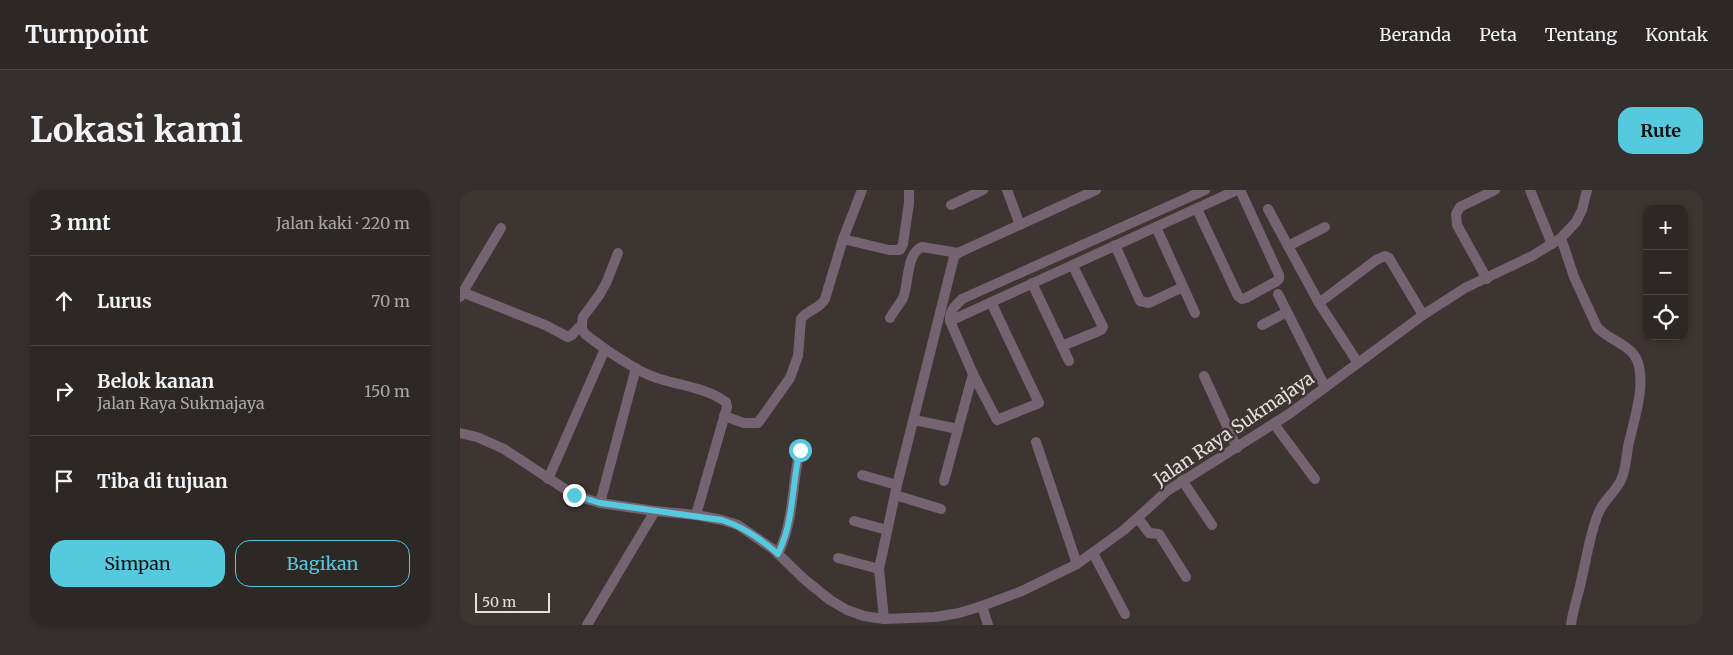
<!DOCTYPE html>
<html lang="id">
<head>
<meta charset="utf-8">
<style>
  :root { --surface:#2d2826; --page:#35302e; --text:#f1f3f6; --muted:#a7a6a7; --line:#484443; --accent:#55cadf }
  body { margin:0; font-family:Merriweather,serif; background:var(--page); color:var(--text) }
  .controls { position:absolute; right:15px; top:15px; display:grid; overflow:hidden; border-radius:10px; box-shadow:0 2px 8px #0003 }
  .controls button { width:45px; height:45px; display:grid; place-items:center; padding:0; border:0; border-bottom:1px solid var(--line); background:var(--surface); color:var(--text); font:25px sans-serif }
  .scale { position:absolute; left:15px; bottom:12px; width:75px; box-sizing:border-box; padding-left:5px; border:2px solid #e4dfdd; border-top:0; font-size:14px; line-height:18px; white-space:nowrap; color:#e4dfdd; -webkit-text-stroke:4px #3c3532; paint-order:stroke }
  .stop { position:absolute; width:15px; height:15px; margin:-11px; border:4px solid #55cadf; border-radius:50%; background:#fff }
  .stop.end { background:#55cadf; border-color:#fff; box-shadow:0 1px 5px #0008 }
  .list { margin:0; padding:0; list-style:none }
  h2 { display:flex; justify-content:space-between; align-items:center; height:65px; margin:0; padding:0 20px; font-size:21px }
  h2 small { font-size:16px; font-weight:400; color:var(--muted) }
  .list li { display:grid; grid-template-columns:32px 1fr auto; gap:15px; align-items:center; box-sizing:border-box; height:90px; padding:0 20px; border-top:1px solid var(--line) }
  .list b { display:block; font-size:19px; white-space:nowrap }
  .list p { margin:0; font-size:16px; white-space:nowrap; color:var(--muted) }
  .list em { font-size:16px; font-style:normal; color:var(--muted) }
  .actions { display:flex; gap:10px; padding:15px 20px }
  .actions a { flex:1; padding:11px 0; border:1px solid var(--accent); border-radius:15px; text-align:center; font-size:18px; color:var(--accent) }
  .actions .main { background:var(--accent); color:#111 }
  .icon { flex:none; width:28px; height:28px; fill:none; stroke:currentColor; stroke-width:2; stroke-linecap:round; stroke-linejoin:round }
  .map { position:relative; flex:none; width:1243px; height:435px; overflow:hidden; border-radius:15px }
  header { display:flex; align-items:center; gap:30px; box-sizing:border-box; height:70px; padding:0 25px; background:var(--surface); border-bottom:1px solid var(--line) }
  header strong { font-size:24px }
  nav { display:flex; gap:28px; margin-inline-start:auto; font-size:18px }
  .intro { display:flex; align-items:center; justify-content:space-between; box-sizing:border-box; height:120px; padding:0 30px }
  h1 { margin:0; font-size:35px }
  .button { padding:12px 22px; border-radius:15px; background:var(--accent); color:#111; font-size:18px; font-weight:700 }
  main { display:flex; gap:30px; padding:0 30px }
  aside { flex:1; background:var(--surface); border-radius:15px; box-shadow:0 2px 8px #0003 }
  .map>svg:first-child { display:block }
</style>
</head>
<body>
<header>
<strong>Turnpoint</strong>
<nav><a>Beranda</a><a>Peta</a><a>Tentang</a><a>Kontak</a></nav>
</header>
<div class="intro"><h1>Lokasi kami</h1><a class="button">Rute</a></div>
<main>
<aside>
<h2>3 mnt<small>Jalan kaki · 220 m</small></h2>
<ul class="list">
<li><svg class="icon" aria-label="ahead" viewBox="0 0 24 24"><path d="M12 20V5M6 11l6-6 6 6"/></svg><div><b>Lurus</b></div><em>70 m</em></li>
<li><svg class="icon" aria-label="right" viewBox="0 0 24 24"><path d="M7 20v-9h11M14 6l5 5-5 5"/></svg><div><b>Belok kanan</b><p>Jalan Raya Sukmajaya</p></div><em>150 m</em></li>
<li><svg class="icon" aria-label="arrive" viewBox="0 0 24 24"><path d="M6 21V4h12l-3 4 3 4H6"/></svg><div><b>Tiba di tujuan</b></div></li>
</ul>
<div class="actions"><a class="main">Simpan</a><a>Bagikan</a></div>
</aside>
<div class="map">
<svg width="1243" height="435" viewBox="0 0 1243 435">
  <rect width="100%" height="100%" fill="#3c3532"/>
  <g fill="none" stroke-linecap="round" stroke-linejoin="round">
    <g stroke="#766371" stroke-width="10">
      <polyline points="547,0 560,35"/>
      <polyline points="1070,0 1092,54"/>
      <polyline points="491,15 523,0"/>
      <polyline points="737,19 778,106 782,109 786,108 817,91 819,89 819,85 780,0"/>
      <polyline points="808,19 859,113 898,173"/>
      <polyline points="696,37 735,123"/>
      <path d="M 1101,48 L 1114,87 L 1137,137 C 1148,150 1170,154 1177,170 C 1187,195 1173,232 1168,257 C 1166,268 1166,280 1161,290 C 1155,303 1143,310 1138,324 C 1130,344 1127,366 1122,387 C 1119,403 1113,419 1111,435"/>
      <polyline points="383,49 429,60 440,60 443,54 449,13 449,0"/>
      <polyline points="655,55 680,111 689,113 723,97"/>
      <polyline points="828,56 865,37"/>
      <polyline points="1027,89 997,35 996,24 1000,17 1035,0"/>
      <polyline points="572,93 609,171"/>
      <polyline points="2,102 85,135 108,147 112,145 118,138 122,139"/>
      <polyline points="818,104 865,197"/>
      <polyline points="0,107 41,38"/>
      <path d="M 531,112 L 579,213 L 537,230 L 513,184 L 490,131 C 489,121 495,116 502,109 L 745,0"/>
      <polyline points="859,113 916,70 925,66 929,68 963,125"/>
      <path d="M 430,128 C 434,121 439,115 443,108 C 449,94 446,63 462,57 L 498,63"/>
      <polyline points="490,131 777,0"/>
      <polyline points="802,135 827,122"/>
      <polyline points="602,156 641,140 643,137 613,76"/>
      <polyline points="145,159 125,144 122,139 122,133 123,127 140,104 147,91 158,63"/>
      <polyline points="744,186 777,258"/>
      <path d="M 264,226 L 284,233 L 298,233 L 330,188 L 338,166 L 341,129 C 347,120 360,119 365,109 L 383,49 L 402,0"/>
      <polyline points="454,230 498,239 513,184"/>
      <polyline points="814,234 855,289"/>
      <polyline points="0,243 17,247 44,259 114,305 140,313 195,321 236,325 262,330 278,335 313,359 344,389 370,410 387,420 404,426 424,429 475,427 499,423 522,416 562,401 617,374 664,340 707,301 829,224 963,125 1005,98 1072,66 1101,48 1116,32 1122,20 1127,0"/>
      <polyline points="576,252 617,374"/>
      <polyline points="402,285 437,295"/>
      <path d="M 88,289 L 145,159 C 162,170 180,183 200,189 C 223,196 246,198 266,212 L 267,217 L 236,325"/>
      <polyline points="722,290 752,335"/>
      <polyline points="484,291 498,239"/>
      <polyline points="435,305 481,319"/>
      <polyline points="140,313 176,178"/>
      <polyline points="678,328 689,343 699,344 726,387"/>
      <polyline points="394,331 427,340"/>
      <polyline points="633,363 665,424"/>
      <path d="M 318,364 C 323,353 327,342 329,330 C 334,307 334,283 340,260"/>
      <polyline points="378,368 419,379"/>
      <polyline points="522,416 528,435"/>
      <polyline points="424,429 419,379 437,295 494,67 498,63 636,0"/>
      <polyline points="127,435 195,321"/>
    </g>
  </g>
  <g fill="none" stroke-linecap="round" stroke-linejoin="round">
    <path stroke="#55cadf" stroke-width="6" d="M 114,305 L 140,313 L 262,330 C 284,337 301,349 318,364 C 323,353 327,342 329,330 C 334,307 334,283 340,260"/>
  </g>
  <g text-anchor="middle" stroke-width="5" stroke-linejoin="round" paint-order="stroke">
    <g font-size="18" fill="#e4dfdd" stroke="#3c3532">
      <text transform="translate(774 239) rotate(-34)" y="6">Jalan Raya Sukmajaya</text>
    </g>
  </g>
</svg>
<div class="controls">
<button>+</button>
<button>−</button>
<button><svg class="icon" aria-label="locate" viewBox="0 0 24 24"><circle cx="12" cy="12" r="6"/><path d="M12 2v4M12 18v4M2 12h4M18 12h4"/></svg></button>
</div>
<div class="scale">50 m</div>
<div class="stop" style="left:340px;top:260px"></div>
<div class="stop end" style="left:114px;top:305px"></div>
</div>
</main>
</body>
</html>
